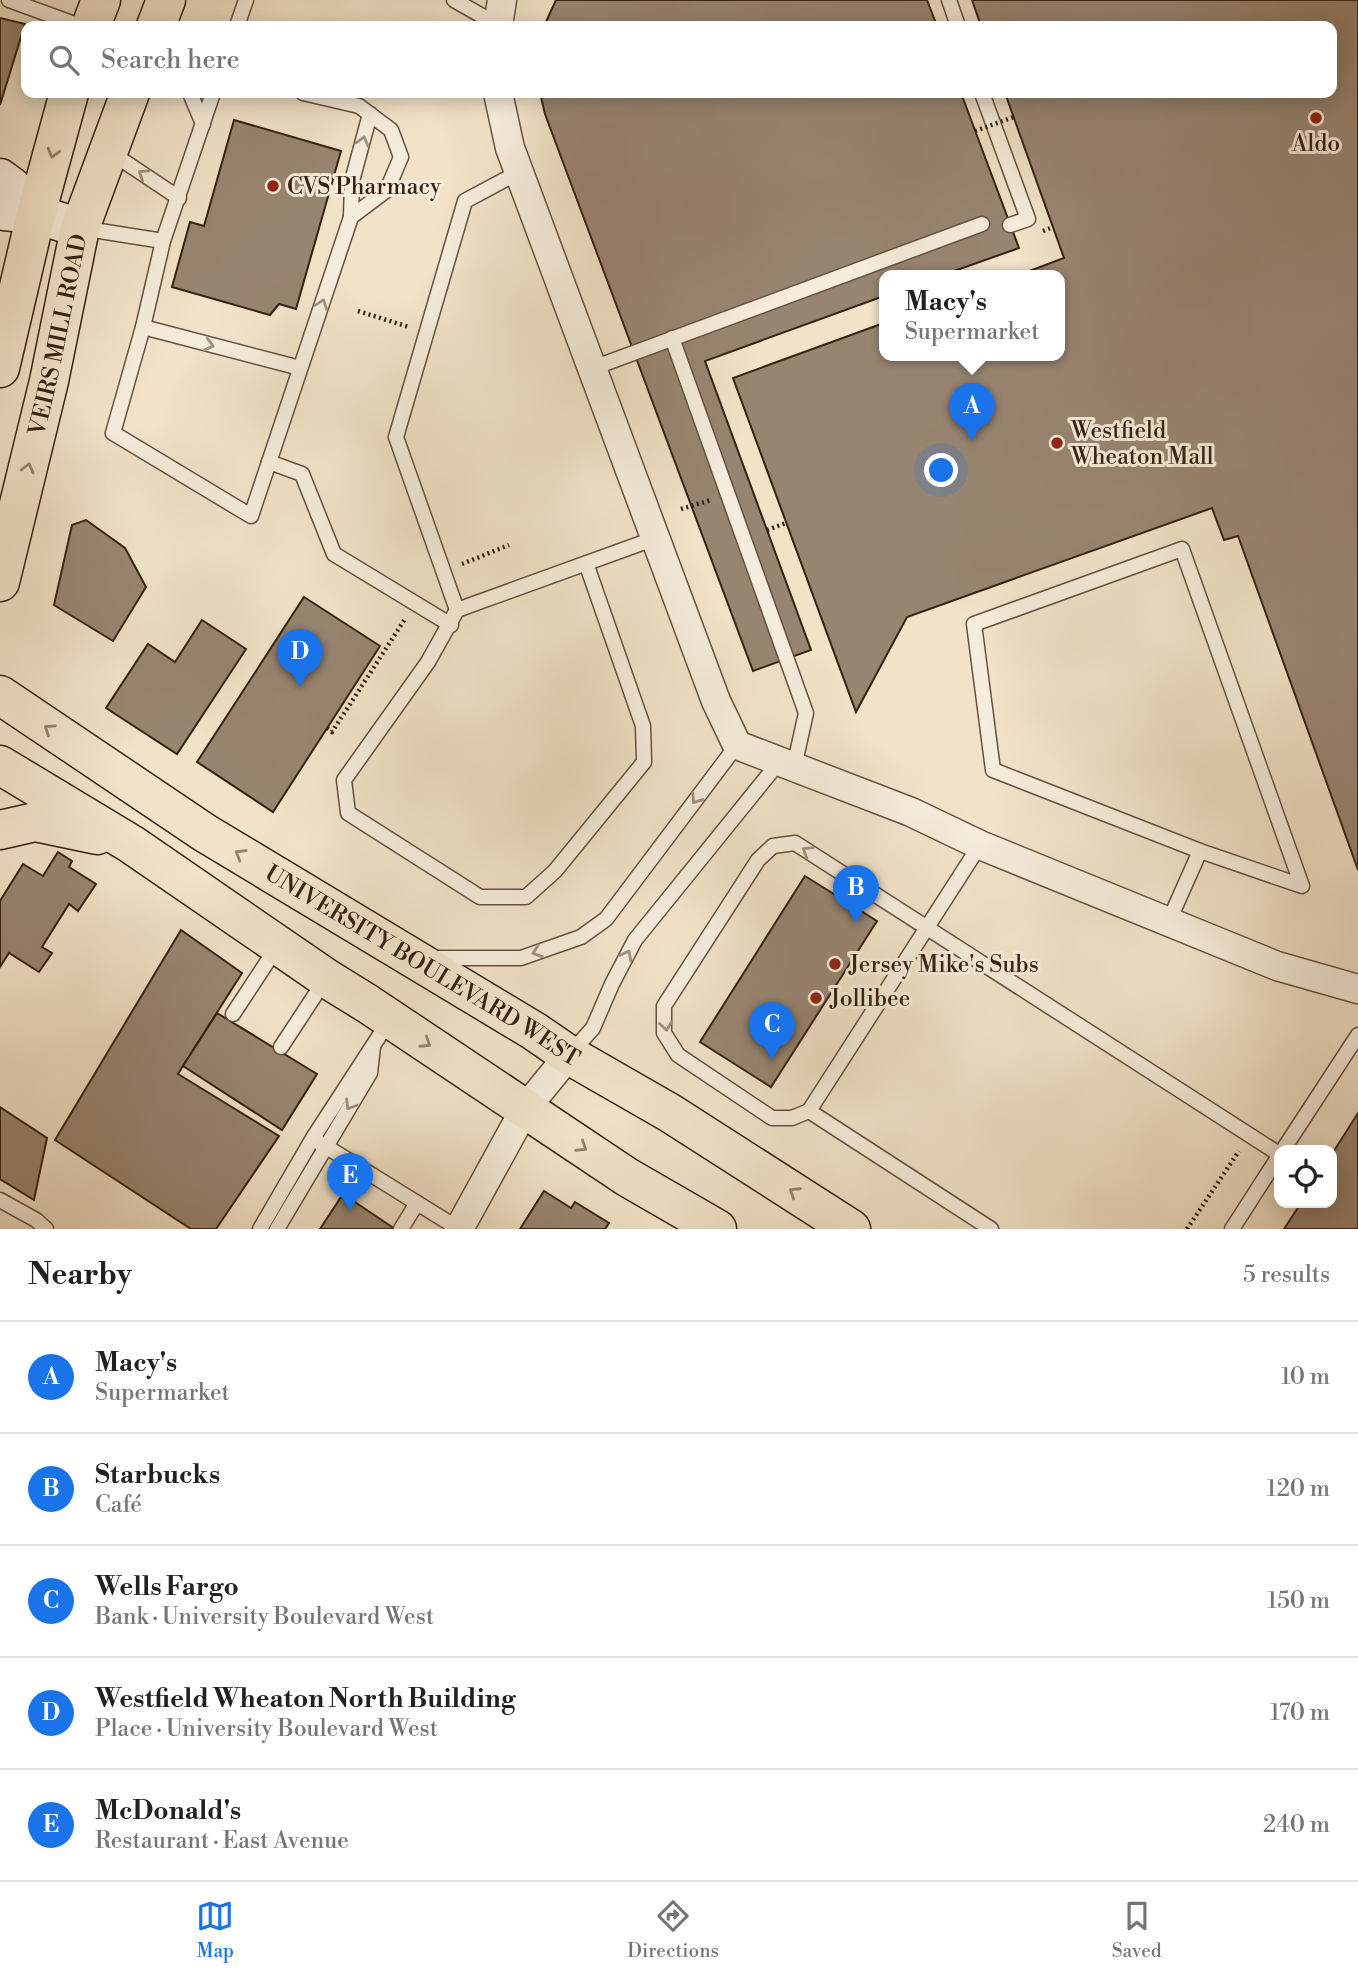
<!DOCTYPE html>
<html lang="en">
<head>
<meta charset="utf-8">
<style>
  :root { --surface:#fff; --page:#f2f2f2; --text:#202124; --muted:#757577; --line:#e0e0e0; --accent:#1a73e8 }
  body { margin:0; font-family:"Libre Bodoni",serif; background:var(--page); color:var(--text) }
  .controls { position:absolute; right:21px; bottom:21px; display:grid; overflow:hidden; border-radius:14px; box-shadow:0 4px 18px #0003 }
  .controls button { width:63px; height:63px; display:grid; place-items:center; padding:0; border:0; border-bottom:2px solid var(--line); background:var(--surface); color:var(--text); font:35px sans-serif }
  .you { position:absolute; left:942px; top:471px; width:24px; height:24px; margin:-18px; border:5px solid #fff; border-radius:50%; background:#1a73e8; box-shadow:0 0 0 10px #1a73e833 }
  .badge { display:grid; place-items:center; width:46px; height:46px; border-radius:50%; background:var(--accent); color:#fff; font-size:23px; font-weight:700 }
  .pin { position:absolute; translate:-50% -58px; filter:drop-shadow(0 2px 4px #0008) }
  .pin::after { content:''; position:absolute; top:37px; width:24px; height:21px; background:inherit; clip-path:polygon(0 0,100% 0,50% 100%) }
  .popup { position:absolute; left:879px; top:270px; width:186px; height:91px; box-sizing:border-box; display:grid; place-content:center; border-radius:14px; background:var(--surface); filter:drop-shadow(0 2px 5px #0005); font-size:23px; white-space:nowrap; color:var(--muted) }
  .popup b { font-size:26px; color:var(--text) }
  .popup::after { content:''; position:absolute; left:50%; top:100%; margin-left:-14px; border:14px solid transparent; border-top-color:var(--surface) }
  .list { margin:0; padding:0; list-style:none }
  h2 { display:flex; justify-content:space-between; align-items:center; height:91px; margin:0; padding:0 28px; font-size:30px }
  h2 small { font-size:23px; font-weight:400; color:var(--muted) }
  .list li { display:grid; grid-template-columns:46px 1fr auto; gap:21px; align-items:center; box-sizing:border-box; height:112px; padding:0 28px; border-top:2px solid var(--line) }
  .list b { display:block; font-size:26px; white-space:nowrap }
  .list p { margin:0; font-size:23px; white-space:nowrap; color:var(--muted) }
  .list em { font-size:23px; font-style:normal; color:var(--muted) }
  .icon { flex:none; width:38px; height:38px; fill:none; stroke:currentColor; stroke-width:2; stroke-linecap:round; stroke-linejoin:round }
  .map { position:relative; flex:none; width:1358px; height:1229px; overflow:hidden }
  .search { position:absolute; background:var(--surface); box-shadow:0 4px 18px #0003; left:21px; right:21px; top:21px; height:77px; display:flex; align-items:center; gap:18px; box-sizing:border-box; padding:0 24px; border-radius:14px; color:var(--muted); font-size:26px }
  .sheet { height:651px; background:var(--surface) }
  nav { display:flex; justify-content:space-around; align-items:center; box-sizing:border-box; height:98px; border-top:2px solid var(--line); background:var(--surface); font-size:19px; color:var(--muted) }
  nav a { display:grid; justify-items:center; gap:4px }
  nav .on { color:var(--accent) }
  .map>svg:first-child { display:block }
</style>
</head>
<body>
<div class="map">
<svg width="1358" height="1229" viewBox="0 0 1358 1229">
  <rect width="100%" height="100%" fill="#f1e2c8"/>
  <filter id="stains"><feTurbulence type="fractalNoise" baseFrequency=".00286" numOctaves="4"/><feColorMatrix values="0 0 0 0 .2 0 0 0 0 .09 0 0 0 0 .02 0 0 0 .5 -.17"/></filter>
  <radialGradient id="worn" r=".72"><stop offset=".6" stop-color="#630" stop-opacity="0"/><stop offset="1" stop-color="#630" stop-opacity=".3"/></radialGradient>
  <g fill="#988571" stroke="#372113" stroke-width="2">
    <polygon points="556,0 927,0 937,26 544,26"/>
    <polygon points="972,0 1358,0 1358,870 1238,536 1224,540 1212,508 907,617 856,712 733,378 884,323 884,355 1060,355 1060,275 1019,275 1064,258 1005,93 1332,93 1332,26 981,26"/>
    <polygon points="0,18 25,24 0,105"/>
    <polygon points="540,93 961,93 1019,248 943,275 884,275 884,296 705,361 811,650 753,671 545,114"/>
    <polygon points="234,120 341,151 296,309 279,304 270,315 172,287 190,222 204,226"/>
    <polygon points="86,520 125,548 146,587 113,641 54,605 72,525"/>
    <polygon points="304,597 380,646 273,812 197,762"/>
    <polygon points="202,620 246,649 177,754 106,708 148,644 175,662"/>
    <polygon points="58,852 72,861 69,867 96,884 78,911 69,904 42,947 52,953 39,972 9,953 0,967 0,901 23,864 43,876"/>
    <polygon points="805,876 877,921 771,1087 700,1042"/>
    <polygon points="181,930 242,973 178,1074 279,1136 216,1229 191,1229 55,1140"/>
    <polygon points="217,1013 317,1074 282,1130 183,1066"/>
    <polygon points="0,1107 47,1138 34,1200 0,1179"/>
    <polygon points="1358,1113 1358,1229 1284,1229 1301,1203 1332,1203 1332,1154"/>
    <polygon points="544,1191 571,1208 575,1202 609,1223 605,1229 520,1229"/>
    <polygon points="343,1194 395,1229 320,1229"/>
  </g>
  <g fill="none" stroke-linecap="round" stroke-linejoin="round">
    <g stroke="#665140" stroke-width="17">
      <g id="lane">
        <polyline points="9,0 80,26"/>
        <polyline points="454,0 498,25"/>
        <polyline points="949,0 958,26"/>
        <polyline points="237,26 246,0"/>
        <polyline points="190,93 203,124"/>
        <polyline points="213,93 163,241 143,327 113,433 251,516 351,217 387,190 401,157 391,130 359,106 303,93"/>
        <polyline points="982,93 1028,219 1010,225"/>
        <polyline points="110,152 179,198"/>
        <polyline points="351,217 352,181 370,114"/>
        <polyline points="81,228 163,241"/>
        <polyline points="143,327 300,368"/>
        <polyline points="672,338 806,713 794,767"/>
        <polyline points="593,368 982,224"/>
        <polyline points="269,462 302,474 334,554 451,625"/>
        <polygon points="1182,549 1302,886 1200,851 993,770 974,624"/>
        <polyline points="586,563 643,726 644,762 555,871 526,897 480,897 348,813 344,780 428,662 457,610 656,538"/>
        <polyline points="457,610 396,437 465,201 519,172"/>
        <polyline points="980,845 809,1111 792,1118 772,1118 678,1055 664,1033 664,1006 758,860 773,846 795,843 1279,1154"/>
        <polyline points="1168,923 1200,851"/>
        <polyline points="433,958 521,958 581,937 606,919 737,745"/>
        <polyline points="233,1014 277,947"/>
        <polyline points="281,1047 325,980"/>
        <polyline points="570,1054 593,1028 612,984 635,940 779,762"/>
        <polyline points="809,1111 991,1229"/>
        <polyline points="317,1141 459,1229"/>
        <polyline points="1283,1150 1358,1035"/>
        <polyline points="0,1200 36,1220 46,1229"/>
        <polyline points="260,1229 313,1138 389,1021"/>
        <polyline points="277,1229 370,1073 373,1047"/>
        <polyline points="401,1229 417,1203"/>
        <polyline points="1232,1229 1279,1156"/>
      </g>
    </g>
    <g stroke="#665140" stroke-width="31">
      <g id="street">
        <polyline points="498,26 502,0"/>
        <polyline points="498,93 510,148 716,701 737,745 911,812 980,845 1277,966 1358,989"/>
        <polyline points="459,1229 525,1109 569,1055"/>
      </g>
    </g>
    <g stroke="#372113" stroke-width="41">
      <g id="secondary">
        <polyline points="0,178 11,186 36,214"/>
        <polyline points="0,208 4,211 36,214 80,228"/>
      </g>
    </g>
    <g stroke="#372113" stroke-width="41">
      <g id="primary">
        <polyline points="91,26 101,0"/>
        <polyline points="156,26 166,0"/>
        <polyline points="0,368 36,214 69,93"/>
        <path id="s1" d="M 0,582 L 49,381 L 80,228 L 130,93"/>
        <path id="s2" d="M 0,695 L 205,833 L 534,1031 L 569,1055 L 670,1113 L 851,1229"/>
        <polyline points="0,765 131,844 326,978 368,1004 627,1177 717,1229"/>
        <polyline points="0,830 35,822 97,835"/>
      </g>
    </g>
    <g stroke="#372113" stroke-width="4.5" stroke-dasharray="2 3.5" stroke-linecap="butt">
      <polyline points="1043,231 1053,227"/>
      <polyline points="949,273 949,275"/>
      <polyline points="358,311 409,327"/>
      <polyline points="681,509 711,500"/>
      <polyline points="767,530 786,523"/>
      <polyline points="462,564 509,545"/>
      <polyline points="327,728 332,732 405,619"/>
      <polyline points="1187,1229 1239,1151"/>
    </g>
    <use href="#lane" stroke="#f6ecdb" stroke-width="14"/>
    <use href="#street" stroke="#f6ecdb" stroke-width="28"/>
    <use href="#secondary" stroke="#f6ecdb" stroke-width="38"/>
    <use href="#primary" stroke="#f1e2c8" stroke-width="38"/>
    <polyline stroke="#372113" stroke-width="4.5" stroke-dasharray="2 3.5" stroke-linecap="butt" points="975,131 1014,117"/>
  </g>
  <defs><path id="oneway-chevron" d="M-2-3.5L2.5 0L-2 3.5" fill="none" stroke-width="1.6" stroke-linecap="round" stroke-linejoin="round" transform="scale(1.75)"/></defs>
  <g stroke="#a09181">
    <use href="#oneway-chevron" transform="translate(363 141) rotate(-75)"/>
    <use href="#oneway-chevron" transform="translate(143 174) rotate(-147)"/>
    <use href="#oneway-chevron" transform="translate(322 304) rotate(-71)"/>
    <use href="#oneway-chevron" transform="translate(209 345) rotate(15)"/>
    <use href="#oneway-chevron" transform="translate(696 799) rotate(123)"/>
    <use href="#oneway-chevron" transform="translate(807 851) rotate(-148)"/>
    <use href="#oneway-chevron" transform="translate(537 952) rotate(161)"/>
    <use href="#oneway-chevron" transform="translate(627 955) rotate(-62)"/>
    <use href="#oneway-chevron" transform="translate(666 1026) rotate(82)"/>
    <use href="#oneway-chevron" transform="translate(350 1105) rotate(122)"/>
  </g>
  <g stroke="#94826e">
    <use href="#oneway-chevron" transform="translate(53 153) rotate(106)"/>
    <use href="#oneway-chevron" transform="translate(28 468) rotate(-76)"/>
    <use href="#oneway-chevron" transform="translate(49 729) rotate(-146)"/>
    <use href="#oneway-chevron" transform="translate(240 854) rotate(-149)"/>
    <use href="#oneway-chevron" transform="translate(426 1043) rotate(33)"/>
    <use href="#oneway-chevron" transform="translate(582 1147) rotate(33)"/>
    <use href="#oneway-chevron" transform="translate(794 1192) rotate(-147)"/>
  </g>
  <g fill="#8f2418" stroke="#f6ecdb" stroke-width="2.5">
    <circle cx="1316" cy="118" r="7"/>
    <circle cx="273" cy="186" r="7"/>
    <circle cx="1057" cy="443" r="7"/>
    <circle cx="835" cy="964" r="7"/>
    <circle cx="816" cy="998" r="7"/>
  </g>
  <g text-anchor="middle" stroke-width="6" stroke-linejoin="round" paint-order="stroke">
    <g font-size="23" fill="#372113" stroke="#f6ecdb" text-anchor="start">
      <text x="1316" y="151" text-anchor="middle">Aldo</text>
      <text x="287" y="194">CVS Pharmacy</text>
      <text x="1071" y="438">Westfield<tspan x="1071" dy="26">Wheaton Mall</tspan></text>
      <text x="849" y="972">Jersey Mike's Subs</text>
      <text x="830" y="1006">Jollibee</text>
    </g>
    <g font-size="23" fill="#372113" stroke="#f6ecdb">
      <text dy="8" stroke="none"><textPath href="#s1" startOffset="254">VEIRS MILL ROAD</textPath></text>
      <text dy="8" stroke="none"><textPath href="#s2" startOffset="502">UNIVERSITY BOULEVARD WEST</textPath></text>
    </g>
  </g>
  <rect width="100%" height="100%" filter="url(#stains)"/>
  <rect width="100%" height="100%" fill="url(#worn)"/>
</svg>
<div class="controls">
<button><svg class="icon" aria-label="locate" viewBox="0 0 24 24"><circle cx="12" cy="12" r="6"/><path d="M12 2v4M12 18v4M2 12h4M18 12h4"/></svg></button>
</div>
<div class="you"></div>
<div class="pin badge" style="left:972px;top:441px">A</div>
<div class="popup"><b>Macy's</b>Supermarket</div>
<div class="pin badge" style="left:856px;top:923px">B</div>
<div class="pin badge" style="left:772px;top:1060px">C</div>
<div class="pin badge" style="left:300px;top:687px">D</div>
<div class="pin badge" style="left:350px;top:1211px">E</div>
<div class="search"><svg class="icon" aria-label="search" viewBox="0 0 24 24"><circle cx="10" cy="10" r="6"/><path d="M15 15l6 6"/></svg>Search here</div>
</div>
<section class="sheet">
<h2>Nearby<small>5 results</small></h2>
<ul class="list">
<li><span class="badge">A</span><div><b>Macy's</b><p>Supermarket</p></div><em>10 m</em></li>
<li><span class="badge">B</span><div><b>Starbucks</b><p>Café</p></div><em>120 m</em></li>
<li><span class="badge">C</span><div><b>Wells Fargo</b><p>Bank · University Boulevard West</p></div><em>150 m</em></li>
<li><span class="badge">D</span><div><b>Westfield Wheaton North Building</b><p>Place · University Boulevard West</p></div><em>170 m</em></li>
<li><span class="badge">E</span><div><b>McDonald's</b><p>Restaurant · East Avenue</p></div><em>240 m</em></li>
</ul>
</section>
<nav>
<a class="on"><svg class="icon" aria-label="map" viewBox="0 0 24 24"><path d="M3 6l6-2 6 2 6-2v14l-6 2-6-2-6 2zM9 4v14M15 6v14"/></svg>Map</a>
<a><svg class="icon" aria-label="directions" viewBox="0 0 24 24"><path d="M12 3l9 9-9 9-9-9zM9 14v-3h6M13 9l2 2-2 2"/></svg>Directions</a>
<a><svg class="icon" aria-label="saved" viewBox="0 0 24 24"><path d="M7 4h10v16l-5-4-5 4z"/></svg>Saved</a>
</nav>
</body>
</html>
